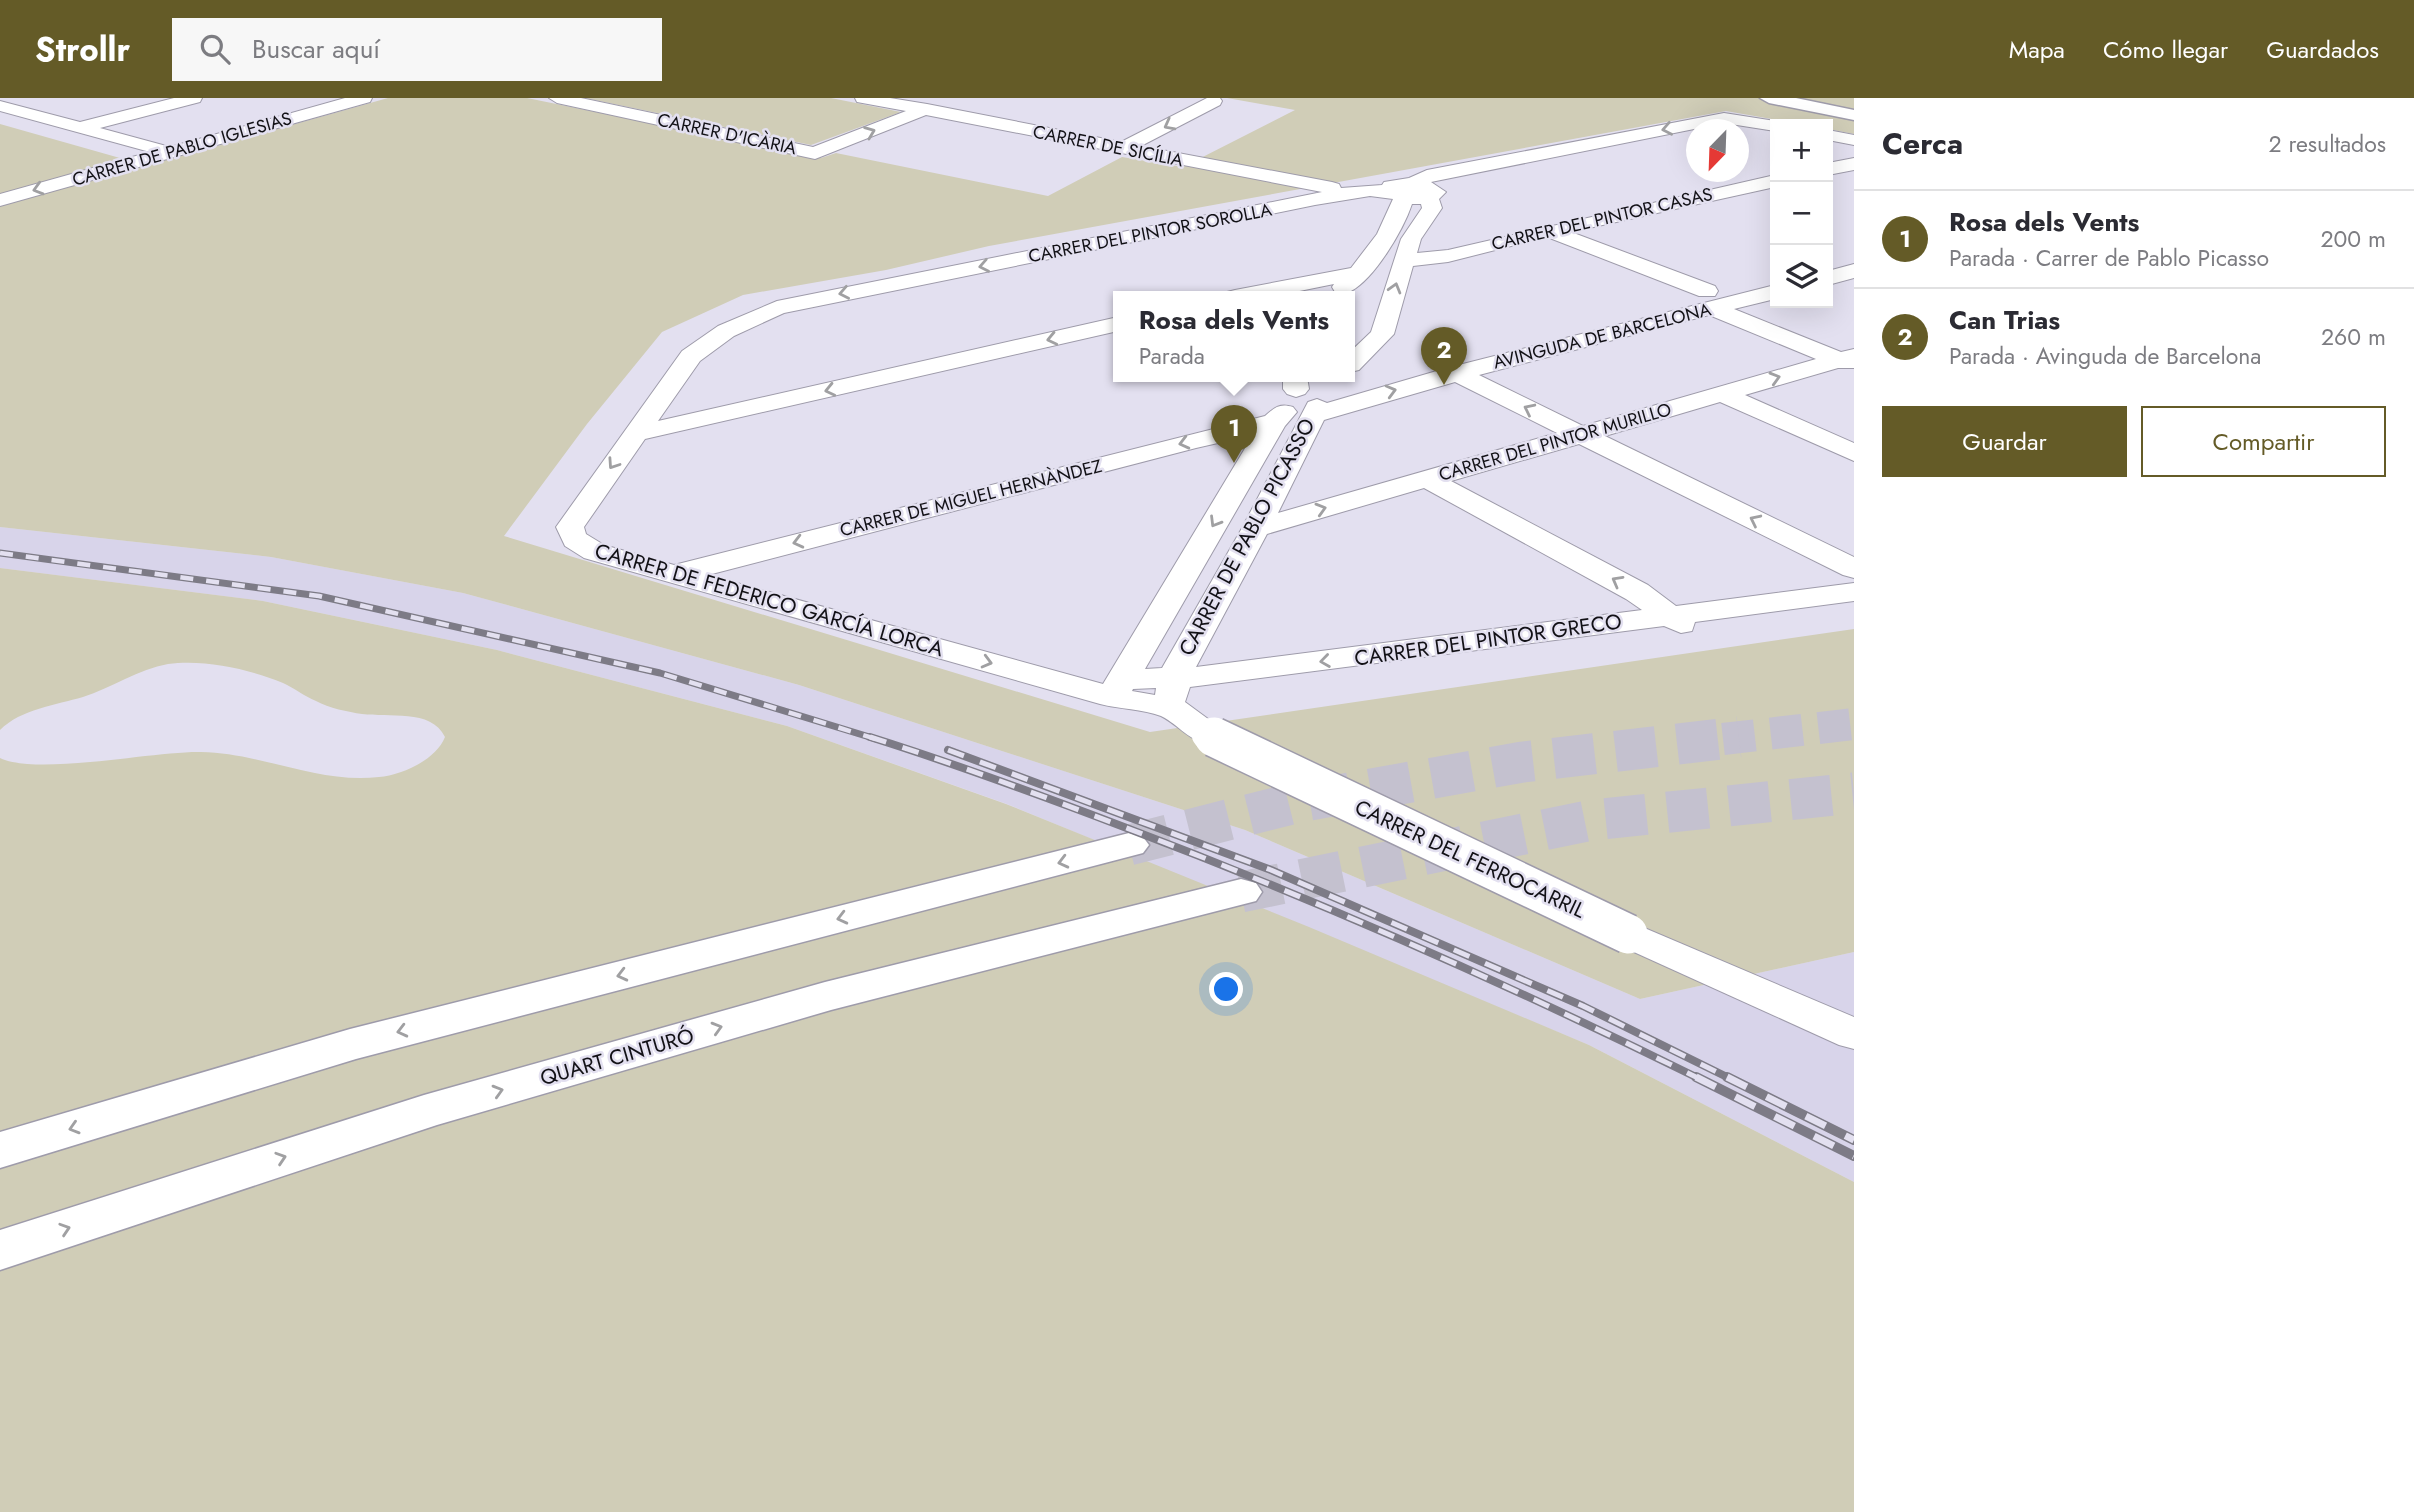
<!DOCTYPE html>
<html lang="es">
<head>
<meta charset="utf-8">
<style>
  :root { --surface:#fff; --page:#f7f7f7; --text:#2b2b33; --muted:#7c7c81; --line:#e1e1e2; --accent:#645b27 }
  body { margin:0; font-family:Jost,sans-serif; background:var(--page); color:var(--text) }
  .controls { position:absolute; right:21px; top:21px; display:grid; overflow:hidden; border-radius:0px; box-shadow:0 7px 28px #0002 }
  .controls button { width:63px; height:63px; display:grid; place-items:center; padding:0; border:0; border-bottom:2px solid var(--line); background:var(--surface); color:var(--text); font:35px sans-serif }
  .compass { position:absolute; left:1686px; top:21px; width:63px; height:63px; border-radius:50%; background:var(--surface); box-shadow:0 7px 28px #0002; rotate:203deg }
  .you { position:absolute; left:1227px; top:892px; width:24px; height:24px; margin:-18px; border:5px solid #fff; border-radius:50%; background:#1a73e8; box-shadow:0 0 0 10px #1a73e833 }
  .badge { display:grid; place-items:center; width:46px; height:46px; border-radius:50%; background:var(--accent); color:#fff; font-size:23px; font-weight:700 }
  .pin { position:absolute; translate:-50% -58px; filter:drop-shadow(0 2px 4px #0008) }
  .pin::after { content:''; position:absolute; top:37px; width:24px; height:21px; background:inherit; clip-path:polygon(0 0,100% 0,50% 100%) }
  .popup { position:absolute; left:1113px; top:193px; width:242px; height:91px; box-sizing:border-box; display:grid; place-content:center; border-radius:0px; background:var(--surface); filter:drop-shadow(0 2px 5px #0005); font-size:23px; white-space:nowrap; color:var(--muted) }
  .popup b { font-size:26px; color:var(--text) }
  .popup::after { content:''; position:absolute; left:50%; top:100%; margin-left:-14px; border:14px solid transparent; border-top-color:var(--surface) }
  .list { margin:0; padding:0; list-style:none }
  h2 { display:flex; justify-content:space-between; align-items:center; height:91px; margin:0; padding:0 28px; font-size:30px }
  h2 small { font-size:23px; font-weight:400; color:var(--muted) }
  .list li { display:grid; grid-template-columns:46px 1fr auto; gap:21px; align-items:center; box-sizing:border-box; height:98px; padding:0 28px; border-top:2px solid var(--line) }
  .list b { display:block; font-size:26px; white-space:nowrap }
  .list p { margin:0; font-size:23px; white-space:nowrap; color:var(--muted) }
  .list em { font-size:23px; font-style:normal; color:var(--muted) }
  .actions { display:flex; gap:14px; padding:21px 28px }
  .actions a { flex:1; padding:16px 0; border:2px solid var(--accent); border-radius:0px; text-align:center; font-size:24px; color:var(--accent) }
  .actions .main { background:var(--accent); color:#fff }
  .icon { flex:none; width:38px; height:38px; fill:none; stroke:currentColor; stroke-width:2; stroke-linecap:round; stroke-linejoin:round }
  .map { position:relative; flex:none; width:1854px; height:1414px; overflow:hidden }
  header { display:flex; align-items:center; gap:42px; box-sizing:border-box; height:98px; padding:0 35px; background:var(--accent); color:#fff }
  header strong { font-size:33px }
  nav { display:flex; gap:38px; margin-inline-start:auto; font-size:24px }
  .search { width:490px; height:63px; background:var(--page); display:flex; align-items:center; gap:18px; box-sizing:border-box; padding:0 24px; border-radius:0px; color:var(--muted); font-size:26px }
  main { display:flex }
  aside { flex:1; background:var(--surface) }
  .map>svg:first-child { display:block }
</style>
</head>
<body>
<header>
<strong>Strollr</strong>
<div class="search"><svg class="icon" aria-label="search" viewBox="0 0 24 24"><circle cx="10" cy="10" r="6"/><path d="M15 15l6 6"/></svg>Buscar aquí</div>
<nav><a>Mapa</a><a>Cómo llegar</a><a>Guardados</a></nav>
</header>
<main>
<div class="map">
<svg width="1854" height="1414" viewBox="0 0 1854 1414">
  <rect width="100%" height="100%" fill="#e3e0f0"/>
  <polygon fill="#d8d4ea" points="0,429 271,459 463,495 799,587 1245,732 1640,901 1854,854 1854,1084 1589,947 1007,706 787,628 497,552 263,503 0,470"/>
  <g fill="#d0cdb7">
    <polygon points="388,0 527,0 821,60 836,55 1048,98 1122,59 1183,69 1295,12 1227,0 1854,0 1854,36 1828,31 1828,26 1800,26 1726,13 989,148 886,172 743,197 662,234 587,326 504,438 1150,634 1854,531 1854,854 1640,901 1245,732 799,587 463,495 271,459 0,429 0,26 127,62 152,66"/>
    <polygon points="585,0 831,0 901,14 811,47"/>
    <path d="M 0,470 L 263,503 L 497,552 L 787,628 L 1006,706 L 1309,829 L 1589,947 L 1854,1084 L 1854,1414 L 0,1414 L 0,660 C 38,678 153,653 201,654 C 262,655 318,686 379,679 C 402,677 436,662 445,639 C 431,610 388,620 362,616 C 348,614 329,610 316,603 C 304,598 294,590 283,585 C 249,571 204,561 168,566 C 139,571 111,590 83,599 C 56,607 21,611 0,632 Z"/>
  </g>
  <g fill="none" stroke-linecap="round" stroke-linejoin="round">
    <polyline stroke="#c4c1cf" stroke-width="32" stroke-dasharray="32 16" stroke-linecap="butt" points="1723,641 1854,626"/>
    <g stroke="#c4c1cf" stroke-width="41" stroke-dasharray="41 21" stroke-linecap="butt">
      <polyline points="1129,747 1299,704 1523,664 1739,639"/>
      <polyline points="1241,794 1592,722 1854,695"/>
    </g>
    <g stroke="#9e9baa" stroke-width="2">
      <g id="street">
        <polygon points="174,0 202,0 200,4 100,30 170,49 345,0 372,0 370,4 0,108 0,96 150,54 0,13 0,3 80,24"/>
        <path d="M 549,0 L 581,0 L 813,49 L 906,13 L 857,4 L 855,0 L 890,0 L 927,6 L 1121,44 L 1207,0 L 1220,0 L 1222,3 L 1220,7 L 1141,48 L 1332,84 L 1339,86 L 1341,90 L 1382,87 L 1384,84 L 1409,80 L 1427,72 L 1724,15 L 1781,24 L 1783,26 L 1775,26 L 1775,33 L 1724,25 L 1431,84 L 1446,94 L 1439,101 L 1442,110 L 1421,141 L 1417,155 L 1448,152 L 1775,77 L 1775,89 L 1571,134 L 1715,188 L 1718,193 L 1715,198 L 1699,198 L 1547,139 L 1448,164 L 1413,168 L 1394,236 L 1359,272 L 1350,274 L 1350,254 L 1371,234 L 1401,141 L 1422,110 L 1421,106 L 1412,106 C 1403,133 1374,181 1351,193 C 1346,196 1340,195 1335,194 L 1332,189 L 1334,186 L 1270,199 L 1224,199 L 1227,194 L 1235,192 L 1351,170 L 1377,136 L 1393,101 L 1370,98 L 1315,107 L 784,215 L 734,238 L 700,263 L 658,323 L 1118,219 L 1118,233 L 645,341 L 584,429 L 586,436 L 604,447 L 674,467 L 1265,318 C 1275,309 1280,305 1293,309 L 1297,314 L 1285,328 L 1145,571 L 1162,570 L 1242,430 L 1308,304 L 1317,301 L 1327,305 L 1447,270 L 1775,187 L 1775,201 L 1734,211 L 1841,254 L 1854,251 L 1854,270 L 1838,270 L 1745,297 L 1854,345 L 1854,363 L 1720,304 L 1605,338 L 1854,459 L 1854,480 L 1843,477 L 1579,346 L 1451,383 L 1648,487 L 1676,508 L 1854,485 L 1854,503 L 1695,524 L 1692,533 L 1681,535 L 1664,528 L 1190,589 L 1185,604 L 1219,629 L 1224,636 L 1219,643 C 1192,650 1183,629 1161,618 C 1143,611 1119,611 1100,606 L 584,460 L 565,448 L 556,429 L 682,253 L 718,228 L 777,203 L 1322,94 L 926,17 L 815,61 L 557,5 ZM 1709,217 L 1816,261 L 1583,328 L 1479,277 ZM 1455,284 L 1557,335 L 1278,415 L 1324,322 ZM 1253,337 L 1103,586 L 708,477 L 1196,350 ZM 1424,390 L 1626,501 L 1642,512 L 1196,569 L 1267,436 ZM 1156,590 L 1155,597 L 1132,593 L 1133,591 Z"/>
        <polygon points="1828,32 1854,37 1854,47 1828,42"/>
        <polygon points="1854,60 1854,72 1828,77 1828,65"/>
        <polygon points="1854,166 1854,180 1828,187 1828,173"/>
        <polygon points="1283,279 1307,279 1309,291 1305,296 1296,299 1287,296 1283,291"/>
        <polygon points="1628,823 1854,919 1854,951 1839,947 1614,845 1608,836 1614,827"/>
      </g>
    </g>
    <g stroke="#9e9baa" stroke-width="3">
      <polygon id="secondary" points="1760,0 1796,0 1854,12 1854,22 1769,5"/>
    </g>
    <g stroke="#9e9baa" stroke-width="3">
      <g id="highway">
        <polygon points="1129,735 1143,739 1149,747 1143,755 356,961 0,1070 0,1034 350,931"/>
        <polygon points="1241,781 1256,785 1262,794 1256,803 831,912 437,1027 0,1172 0,1132 424,997 825,884"/>
      </g>
    </g>
    <use href="#street" fill="#fff" fill-rule="evenodd"/>
    <use href="#secondary" fill="#fff" fill-rule="evenodd"/>
    <use href="#highway" fill="#fff" fill-rule="evenodd"/>
    <g stroke="#7d7b86" stroke-width="7">
      <polyline id="rail-far2" points="0,455 319,498 660,575 876,641"/>
    </g>
    <g stroke="#7d7b86" stroke-width="8">
      <g id="rail-far1">
        <path d="M 870,639 C 956,666 1040,697 1124,729 C 1320,803 1512,888 1700,981"/>
        <polyline points="948,652 1271,772 1583,908 1731,981"/>
      </g>
    </g>
    <g stroke="#7d7b86" stroke-width="10">
      <g id="rail">
        <polyline points="1696,979 1854,1058"/>
        <polyline points="1727,979 1854,1042"/>
      </g>
    </g>
    <use href="#rail-far2" stroke="#e3e0f0" stroke-width="4.5" stroke-dasharray="13" stroke-linecap="butt"/>
    <use href="#rail-far1" stroke="#e3e0f0" stroke-width="5" stroke-dasharray="17" stroke-linecap="butt"/>
    <use href="#rail" stroke="#e3e0f0" stroke-width="7" stroke-dasharray="22" stroke-linecap="butt"/>
    <g stroke="#9e9baa" stroke-width="33" stroke-linecap="butt">
      <polyline id="street-bridge-far1" points="1207,636 1218,641"/>
    </g>
    <g stroke="#9e9baa" stroke-width="42" stroke-linecap="butt">
      <polyline id="street-bridge" points="1214,639 1628,836"/>
    </g>
    <use href="#street-bridge-far1" stroke="#fff" stroke-width="31"/>
    <use href="#street-bridge" stroke="#fff" stroke-width="39"/>
  </g>
  <defs><path id="oneway-chevron" d="M-2-3.5L2.5 0L-2 3.5" fill="none" stroke-width="1.6" stroke-linecap="round" stroke-linejoin="round" transform="scale(1.75)"/></defs>
  <g stroke="#a0a0a2">
    <use href="#oneway-chevron" transform="translate(1169 27) rotate(152)"/>
    <use href="#oneway-chevron" transform="translate(1667 31) rotate(169)"/>
    <use href="#oneway-chevron" transform="translate(870 34) rotate(-21)"/>
    <use href="#oneway-chevron" transform="translate(38 91) rotate(164)"/>
    <use href="#oneway-chevron" transform="translate(984 168) rotate(169)"/>
    <use href="#oneway-chevron" transform="translate(1395 190) rotate(-74)"/>
    <use href="#oneway-chevron" transform="translate(844 195) rotate(169)"/>
    <use href="#oneway-chevron" transform="translate(1052 241) rotate(167)"/>
    <use href="#oneway-chevron" transform="translate(1775 280) rotate(-16)"/>
    <use href="#oneway-chevron" transform="translate(830 292) rotate(167)"/>
    <use href="#oneway-chevron" transform="translate(1391 293) rotate(-15)"/>
    <use href="#oneway-chevron" transform="translate(1529 311) rotate(-154)"/>
    <use href="#oneway-chevron" transform="translate(1184 345) rotate(166)"/>
    <use href="#oneway-chevron" transform="translate(613 366) rotate(124)"/>
    <use href="#oneway-chevron" transform="translate(1321 411) rotate(-16)"/>
    <use href="#oneway-chevron" transform="translate(1755 422) rotate(-154)"/>
    <use href="#oneway-chevron" transform="translate(1215 424) rotate(121)"/>
    <use href="#oneway-chevron" transform="translate(798 444) rotate(166)"/>
    <use href="#oneway-chevron" transform="translate(1617 483) rotate(-151)"/>
    <use href="#oneway-chevron" transform="translate(1325 563) rotate(172)"/>
    <use href="#oneway-chevron" transform="translate(987 564) rotate(15)"/>
    <use href="#oneway-chevron" transform="translate(1063 764) rotate(166)"/>
    <use href="#oneway-chevron" transform="translate(842 820) rotate(166)"/>
    <use href="#oneway-chevron" transform="translate(622 877) rotate(166)"/>
    <use href="#oneway-chevron" transform="translate(717 930) rotate(-16)"/>
    <use href="#oneway-chevron" transform="translate(402 933) rotate(166)"/>
    <use href="#oneway-chevron" transform="translate(498 993) rotate(-16)"/>
    <use href="#oneway-chevron" transform="translate(74 1030) rotate(163)"/>
    <use href="#oneway-chevron" transform="translate(281 1060) rotate(-18)"/>
    <use href="#oneway-chevron" transform="translate(65 1131) rotate(-18)"/>
  </g>
  <g text-anchor="middle" stroke-width="5" stroke-linejoin="round" paint-order="stroke">
    <g font-size="18" fill="#121116" stroke="#e3e0f0">
      <text transform="translate(727 36) rotate(12)" y="6">CARRER D'ICÀRIA</text>
      <text transform="translate(1108 48) rotate(11)" y="6">CARRER DE SICÍLIA</text>
      <text transform="translate(182 51) rotate(-16)" y="6">CARRER DE PABLO IGLESIAS</text>
      <text transform="translate(1602 121) rotate(-13)" y="6">CARRER DEL PINTOR CASAS</text>
      <text transform="translate(1150 135) rotate(-11)" y="6">CARRER DEL PINTOR SOROLLA</text>
      <text transform="translate(1602 238) rotate(-14)" y="6">AVINGUDA DE BARCELONA</text>
      <text transform="translate(1555 344) rotate(-16)" y="6">CARRER DEL PINTOR MURILLO</text>
      <text transform="translate(971 400) rotate(-14)" y="6">CARRER DE MIGUEL HERNÀNDEZ</text>
    </g>
    <g font-size="21" fill="#121116" stroke="#e3e0f0">
      <text transform="translate(1247 439) rotate(-62)" y="7">CARRER DE PABLO PICASSO</text>
      <text transform="translate(769 502) rotate(16)" y="7">CARRER DE FEDERICO GARCÍA LORCA</text>
      <text transform="translate(1488 542) rotate(-8)" y="7">CARRER DEL PINTOR GRECO</text>
      <text transform="translate(1470 761) rotate(25)" y="7">CARRER DEL FERROCARRIL</text>
      <text transform="translate(617 959) rotate(-16)" y="7">QUART CINTURÓ</text>
    </g>
  </g>
</svg>
<div class="controls">
<button>+</button>
<button>−</button>
<button><svg class="icon" aria-label="layers" viewBox="0 0 24 24"><path d="M12 4l9 5-9 5-9-5zM3 14l9 5 9-5"/></svg></button>
</div>
<svg class="compass" viewBox="-18 -18 36 36"><path d="M0-13l5 13h-10z" fill="#e53935"/><path d="M0 13l5-13h-10z" fill="#7c7c81"/></svg>
<div class="you"></div>
<div class="pin badge" style="left:1234px;top:365px">1</div>
<div class="popup"><b>Rosa dels Vents</b>Parada</div>
<div class="pin badge" style="left:1444px;top:287px">2</div>
</div>
<aside>
<h2>Cerca<small>2 resultados</small></h2>
<ul class="list">
<li><span class="badge">1</span><div><b>Rosa dels Vents</b><p>Parada · Carrer de Pablo Picasso</p></div><em>200 m</em></li>
<li><span class="badge">2</span><div><b>Can Trias</b><p>Parada · Avinguda de Barcelona</p></div><em>260 m</em></li>
</ul>
<div class="actions"><a class="main">Guardar</a><a>Compartir</a></div>
</aside>
</main>
</body>
</html>
